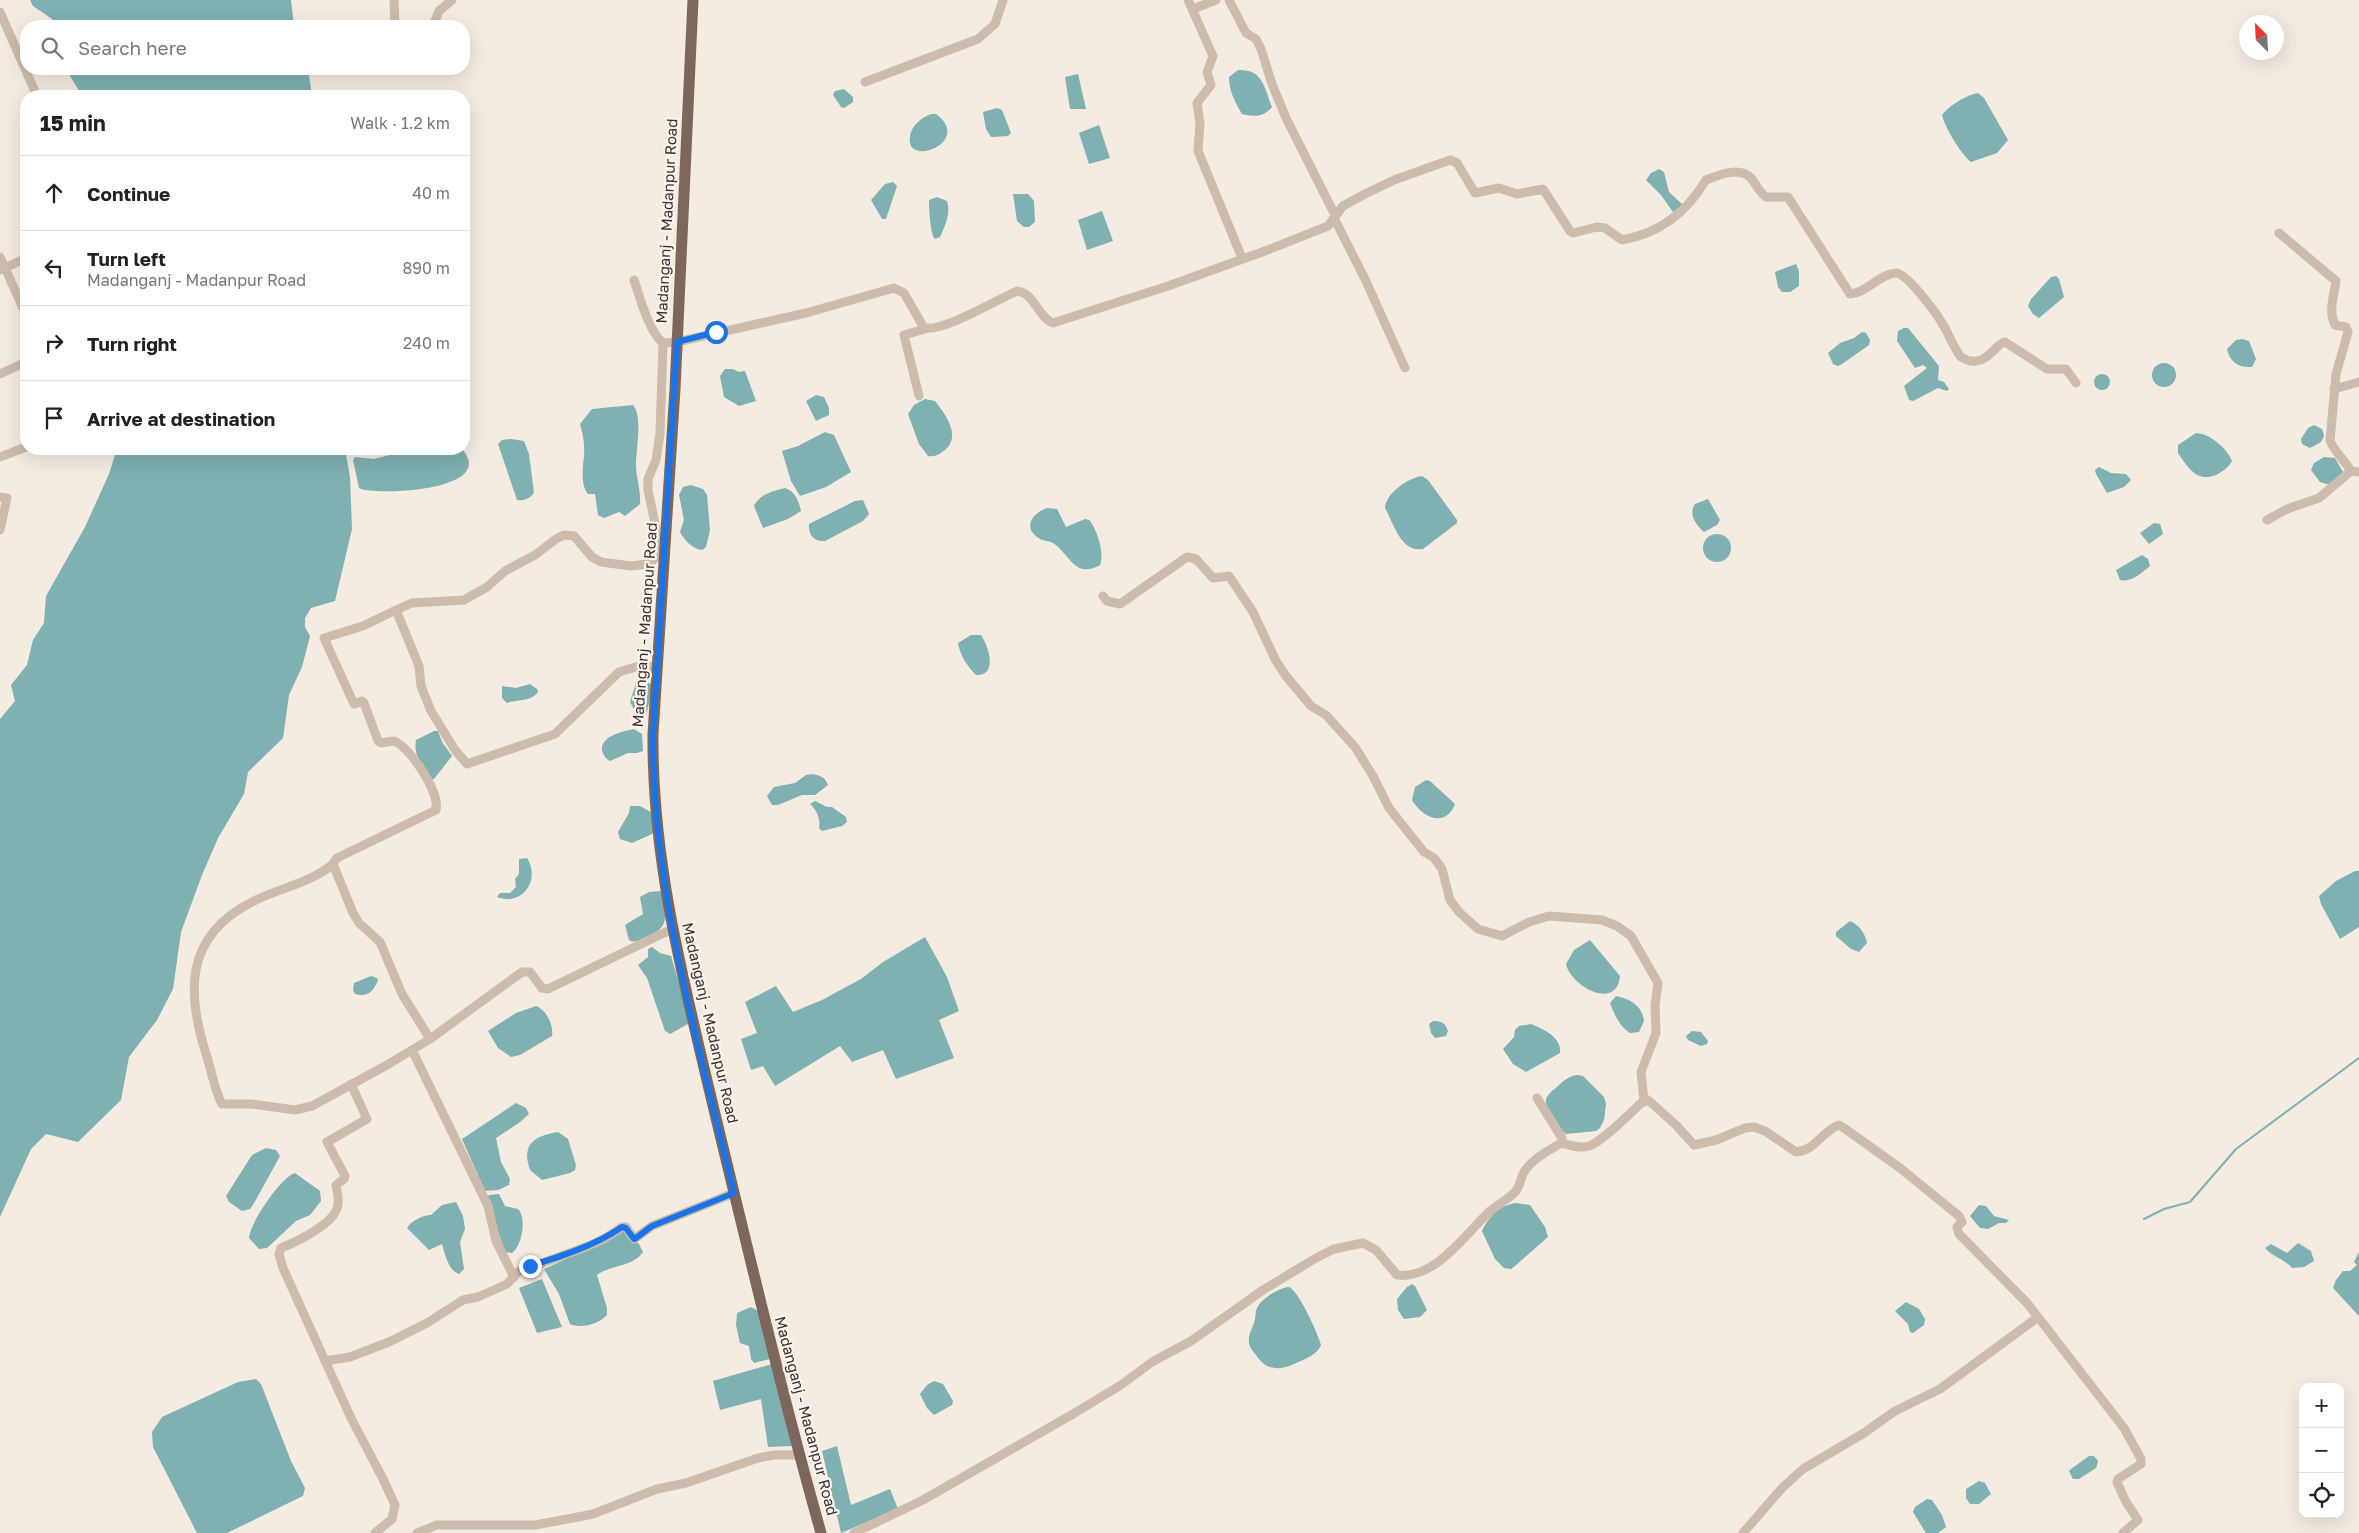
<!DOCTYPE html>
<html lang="en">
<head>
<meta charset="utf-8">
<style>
  :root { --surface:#fff; --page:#f2f2f2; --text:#222; --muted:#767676; --line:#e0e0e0 }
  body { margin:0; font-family:"Golos Text",sans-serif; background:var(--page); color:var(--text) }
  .controls { position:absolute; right:15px; bottom:15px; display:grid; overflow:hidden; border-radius:10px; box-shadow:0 5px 20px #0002 }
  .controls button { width:45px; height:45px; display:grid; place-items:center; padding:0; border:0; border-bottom:1px solid var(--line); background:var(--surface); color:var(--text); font:25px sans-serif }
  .compass { position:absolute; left:2239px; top:15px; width:45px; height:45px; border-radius:50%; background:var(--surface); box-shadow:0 5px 20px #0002; rotate:336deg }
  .stop { position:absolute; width:15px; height:15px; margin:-11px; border:4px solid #1a73e8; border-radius:50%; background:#fff }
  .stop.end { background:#1a73e8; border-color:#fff; box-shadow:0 1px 5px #0008 }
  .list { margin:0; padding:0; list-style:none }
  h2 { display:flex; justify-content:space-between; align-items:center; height:65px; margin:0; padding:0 20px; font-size:21px }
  h2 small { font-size:16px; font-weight:400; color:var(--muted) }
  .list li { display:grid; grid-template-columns:32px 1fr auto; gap:15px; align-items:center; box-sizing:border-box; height:75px; padding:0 20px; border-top:1px solid var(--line) }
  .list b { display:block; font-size:19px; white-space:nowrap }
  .list p { margin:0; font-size:16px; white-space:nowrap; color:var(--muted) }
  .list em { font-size:16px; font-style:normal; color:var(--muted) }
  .icon { flex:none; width:28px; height:28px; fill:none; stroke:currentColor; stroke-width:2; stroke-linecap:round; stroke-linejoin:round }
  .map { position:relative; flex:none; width:2359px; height:1533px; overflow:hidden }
  .search { position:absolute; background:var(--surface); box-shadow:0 5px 20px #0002; left:20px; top:20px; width:450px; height:55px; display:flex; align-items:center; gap:12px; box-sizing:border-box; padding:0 18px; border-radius:20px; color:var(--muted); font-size:19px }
  .panel { position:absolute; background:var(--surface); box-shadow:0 5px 20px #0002; left:20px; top:90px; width:450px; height:365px; border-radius:20px }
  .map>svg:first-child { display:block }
</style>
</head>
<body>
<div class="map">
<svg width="2359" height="1533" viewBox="0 0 2359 1533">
  <rect width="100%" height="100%" fill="#f4ebe1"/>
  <g fill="#7fb0b2">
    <polygon points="30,0 291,0 294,26 53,26 52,19 33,6"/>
    <polygon points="66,69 308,69 312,96 82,96"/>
    <path d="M 1238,70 C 1263,69 1264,87 1272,107 C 1264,117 1254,117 1242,114 C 1235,102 1229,91 1229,77 Z"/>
    <polygon points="1078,74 1086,109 1070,109 1065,77"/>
    <polygon points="844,89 853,97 853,102 844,108 841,107 833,95 835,91"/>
    <path d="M 1978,93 L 1984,98 L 2008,140 L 1997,153 L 1971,162 C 1961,154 1945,128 1942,115 C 1949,106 1966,95 1978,93 Z"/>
    <polygon points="997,108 1002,110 1011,133 1008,136 991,137 986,129 983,112"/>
    <path d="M 931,114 L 936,114 C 974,142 904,169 910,136 C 912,125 921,118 931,114 Z"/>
    <polygon points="1099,125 1110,158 1089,164 1079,133"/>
    <polygon points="1659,169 1664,172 1669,192 1683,205 1673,212 1661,195 1646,180 1651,173"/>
    <polygon points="893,182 897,186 886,219 882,219 871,200 885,184"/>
    <polygon points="1013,194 1028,194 1034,201 1035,222 1029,227 1024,227 1017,221"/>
    <path d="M 937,197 L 947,201 C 951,214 945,226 940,237 L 935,239 C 930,234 929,207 929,200 Z"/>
    <polygon points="1102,211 1113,241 1087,250 1078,220"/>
    <polygon points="1796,264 1799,271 1799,286 1790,292 1782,292 1778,287 1775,272"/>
    <polygon points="2056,276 2059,279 2064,297 2039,318 2033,314 2028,306 2031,299 2051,277"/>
    <polygon points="1904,328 1908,328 1939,366 1938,380 1944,382 1949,389 1947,391 1938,388 1913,401 1909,400 1904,386 1927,368 1923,365 1915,368 1897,341 1898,331"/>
    <polygon points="1862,332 1866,333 1870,340 1869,345 1842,364 1838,366 1833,364 1828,353 1840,343 1854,338"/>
    <path d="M 2242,339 L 2249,341 L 2256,359 L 2252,367 C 2238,368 2230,362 2227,349 L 2236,340 Z"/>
    <circle cx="2164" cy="375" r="12"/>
    <polygon points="725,369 733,369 739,372 745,371 756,401 739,406 724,397 720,376"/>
    <circle cx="2102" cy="382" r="8"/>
    <polygon points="816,395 824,397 829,408 829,415 816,421 806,401"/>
    <path d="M 925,399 L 935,401 C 945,414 961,435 946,449 C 940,454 936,457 928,456 L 919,444 L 908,414 L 914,405 Z"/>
    <path d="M 633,405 C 643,416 636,450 636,464 C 636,478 641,490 640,504 L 625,516 L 619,512 L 604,518 L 598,515 L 595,494 L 588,494 C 580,484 583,467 584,456 C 585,445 583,434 580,424 L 592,409 Z"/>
    <polygon points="2314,425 2322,429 2324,436 2321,442 2310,448 2302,444 2301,439 2308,428"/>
    <polygon points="825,432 834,435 851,472 826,487 800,496 791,481 782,451 798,446"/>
    <path d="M 2196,433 C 2209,433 2228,449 2232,461 C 2229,467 2223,471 2218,474 C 2198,484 2188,468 2178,453 L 2178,445 Z"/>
    <path d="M 511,439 L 524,441 L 529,454 L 534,493 C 529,499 524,501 517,500 L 498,444 L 502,440 Z"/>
    <polygon points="117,449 345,449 350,477 352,529 335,601 311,608 305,618 305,627 310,636 302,667 289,695 283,738 248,772 244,794 218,838 202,875 181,932 173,989 157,1020 129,1057 121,1100 78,1142 46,1134 31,1149 0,1217 0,719 15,701 11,685 27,665 33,640 44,623 46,596 85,527 109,474"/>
    <path d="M 413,449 L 462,449 C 500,492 371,496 359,488 L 353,460 L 355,457 L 374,459 Z"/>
    <polygon points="2324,457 2335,458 2343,472 2341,477 2330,485 2320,482 2311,470 2314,463"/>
    <polygon points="2099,467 2111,473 2126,474 2131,480 2124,487 2107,493 2096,474 2095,470"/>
    <path d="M 1422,476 L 1428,480 L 1457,520 L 1457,523 L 1423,549 C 1401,553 1394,524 1385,508 C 1386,493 1408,478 1422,476 Z"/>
    <path d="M 691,485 L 703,489 L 707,495 L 710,530 L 706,547 L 702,550 C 693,549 684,540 680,532 L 684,520 L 679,495 L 683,487 Z"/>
    <path d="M 785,488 C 795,491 799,501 801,511 L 788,519 L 763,528 L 754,506 C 760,494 773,491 785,488 Z"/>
    <path d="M 1708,499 L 1720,520 L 1717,525 L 1704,532 C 1696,525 1688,514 1695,504 Z"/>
    <path d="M 863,500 L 869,514 L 863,521 L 825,541 C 814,542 808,535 809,524 L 855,501 Z"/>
    <path d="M 1047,508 L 1057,509 L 1066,527 L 1085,519 L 1089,520 C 1097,529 1105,554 1100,565 C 1074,579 1070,554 1053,543 C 1049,541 1045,541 1042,540 C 1022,530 1030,514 1047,508 Z"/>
    <polygon points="2154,523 2160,524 2163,534 2149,544 2140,533"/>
    <circle cx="1717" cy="548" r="14"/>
    <path d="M 2142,555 L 2148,559 L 2150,566 C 2142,572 2132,583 2120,580 L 2116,570 Z"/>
    <path d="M 971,635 L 981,635 C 989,647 998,676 976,675 C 967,666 960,655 958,643 Z"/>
    <polygon points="637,679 645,680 653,686 647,712 636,713 630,702"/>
    <path d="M 530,684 L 537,689 L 538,692 C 531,702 518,699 507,703 L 502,698 L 502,686 L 516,688 Z"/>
    <path d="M 634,729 L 642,734 L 643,751 L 637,753 L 628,753 L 610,761 C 606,759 604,756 602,751 C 600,736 623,731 634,729 Z"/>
    <path d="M 434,731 L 438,731 L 442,742 L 452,756 L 434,779 L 430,779 C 423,767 413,756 416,740 Z"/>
    <path d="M 813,774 C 821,776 825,777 828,785 L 815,795 L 802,795 L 778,805 L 772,805 L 767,796 L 774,787 L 795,783 L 806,775 Z"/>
    <path d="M 1426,780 L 1430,781 L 1455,804 C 1445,829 1422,817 1412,800 L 1415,787 Z"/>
    <path d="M 815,801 L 827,807 L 832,807 L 846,817 L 847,822 L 842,826 L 822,831 L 819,828 C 821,821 817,809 810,804 Z"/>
    <polygon points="630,806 640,806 654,814 655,827 652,834 632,843 620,839 618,832 629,813"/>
    <path d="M 527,858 C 541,880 522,907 497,897 L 500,893 L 510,893 L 516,887 L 515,879 L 519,874 L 519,859 Z"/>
    <polygon points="2355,871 2359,871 2359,927 2340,939 2321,904 2319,896 2336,881"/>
    <path d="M 660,891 L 663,894 C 666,919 670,928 644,938 C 638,941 634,943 629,940 L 625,925 L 643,914 L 640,897 L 649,892 Z"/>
    <path d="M 1850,921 C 1859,925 1865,933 1867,943 L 1859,952 L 1851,949 L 1836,936 L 1836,932 Z"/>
    <polygon points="925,937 947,977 959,1011 939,1020 954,1058 896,1079 883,1050 852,1062 840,1046 775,1086 763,1066 751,1070 741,1039 757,1033 745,1002 776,986 793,1012 822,1000 861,979 883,962"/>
    <path d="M 1590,940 L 1620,976 C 1617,1011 1571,987 1566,964 L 1574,950 Z"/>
    <polygon points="652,947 660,953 671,956 689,1018 688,1024 670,1034 665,1031 647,978 638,965 648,957 648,949"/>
    <path d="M 371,976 L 377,978 L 378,980 C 374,991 367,998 355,994 L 353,990 L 354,983 Z"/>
    <path d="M 1616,996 C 1630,999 1642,1005 1644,1021 L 1639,1032 L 1630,1033 C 1620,1027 1614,1014 1610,1003 Z"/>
    <path d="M 536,1006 C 546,1009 554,1026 552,1036 L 520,1055 L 511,1057 L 498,1048 L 488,1031 L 516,1013 Z"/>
    <path d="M 1433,1021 C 1442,1021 1445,1023 1448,1031 L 1446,1036 L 1435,1038 L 1431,1033 L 1429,1024 Z"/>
    <path d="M 1531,1024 C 1543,1029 1562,1037 1560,1053 L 1526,1072 L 1513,1064 L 1503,1049 L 1514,1037 L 1515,1030 L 1519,1026 Z"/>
    <polygon points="1692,1031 1701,1032 1708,1041 1707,1044 1701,1046 1688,1040 1686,1036"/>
    <path d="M 1577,1075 L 1583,1076 L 1604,1097 L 1606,1104 L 1604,1120 L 1600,1128 L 1596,1131 L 1566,1134 C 1559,1128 1544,1109 1546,1099 C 1548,1094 1553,1090 1557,1087 C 1563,1081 1569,1076 1577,1075 Z"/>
    <polygon points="516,1103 526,1108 529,1114 520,1122 496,1138 501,1162 510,1179 509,1185 498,1190 485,1191 462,1139"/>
    <path d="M 558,1132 L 568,1139 L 576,1165 L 575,1170 L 570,1173 L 542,1180 L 530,1170 C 521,1144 534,1136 558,1132 Z"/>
    <polygon points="266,1148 276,1150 280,1156 253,1205 250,1209 242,1211 229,1202 226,1196 252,1155"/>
    <path d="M 295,1173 L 320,1191 L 321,1201 L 310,1215 L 296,1221 L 267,1248 L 259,1249 L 249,1238 C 250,1223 281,1177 295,1173 Z"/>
    <path d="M 499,1194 L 505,1206 L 518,1209 C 527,1218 522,1246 512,1253 L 506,1252 L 503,1247 L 487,1198 L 489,1195 Z"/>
    <path d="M 456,1202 L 463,1216 L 465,1229 L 460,1242 L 464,1269 L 459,1274 C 448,1270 445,1254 442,1244 L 429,1250 L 407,1228 C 411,1221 423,1215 431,1215 L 442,1205 Z"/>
    <path d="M 1516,1203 L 1530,1205 L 1545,1227 L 1548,1237 L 1515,1266 L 1511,1269 L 1504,1268 L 1495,1259 L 1482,1231 C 1488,1217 1500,1205 1516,1203 Z"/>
    <polygon points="1979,1205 1986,1206 1994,1216 2009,1220 2006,1223 1999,1223 1988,1229 1980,1228 1970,1216"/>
    <path d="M 624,1230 L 639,1244 L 643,1252 C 633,1267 610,1265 597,1275 L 607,1308 L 607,1315 C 599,1324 581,1329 570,1324 L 559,1294 L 544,1269 L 610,1239 Z"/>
    <path d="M 2298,1243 L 2311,1251 L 2314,1261 L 2304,1267 L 2292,1268 C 2285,1259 2272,1257 2265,1248 L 2271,1244 L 2287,1253 Z"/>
    <polygon points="2359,1252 2359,1316 2333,1288 2336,1280 2343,1271 2350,1271 2357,1265 2354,1262"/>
    <polygon points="542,1279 562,1327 537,1333 519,1288"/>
    <polygon points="1412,1284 1415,1286 1427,1310 1420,1317 1404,1319 1398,1310 1397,1299 1407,1287"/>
    <path d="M 1289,1287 C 1299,1291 1318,1334 1321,1345 C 1317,1355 1305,1359 1296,1363 C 1280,1371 1266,1371 1256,1355 C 1253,1351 1249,1347 1249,1342 C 1248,1335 1252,1329 1254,1323 C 1256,1318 1255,1312 1257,1308 C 1262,1298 1279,1288 1289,1287 Z"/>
    <polygon points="1906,1302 1919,1309 1925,1319 1924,1325 1913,1333 1910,1332 1908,1324 1895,1311"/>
    <polygon points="751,1307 758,1311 770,1359 754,1363 751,1359 749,1346 740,1343 736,1325 737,1313"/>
    <polygon points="772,1364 792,1446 768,1447 761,1399 720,1410 713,1381"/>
    <polygon points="256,1379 261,1384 291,1461 305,1488 303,1496 227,1533 197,1533 153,1447 152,1432 162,1417 238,1382"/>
    <polygon points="934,1381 943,1384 953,1401 952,1405 934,1415 927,1408 920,1394 927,1385"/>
    <polygon points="837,1446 851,1505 890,1489 898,1509 841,1533 822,1451"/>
    <polygon points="2089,1456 2094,1456 2098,1461 2096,1468 2079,1479 2073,1479 2069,1471 2071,1469"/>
    <polygon points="1979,1481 1985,1483 1991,1494 1979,1504 1970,1504 1966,1498 1966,1489"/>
    <polygon points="1927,1499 1932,1500 1942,1515 1946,1527 1938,1533 1926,1533 1913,1512 1915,1507"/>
  </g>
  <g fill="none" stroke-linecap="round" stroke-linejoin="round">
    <polyline stroke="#7fb0b2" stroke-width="2" points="2144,1219 2164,1209 2190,1202 2236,1149 2359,1058"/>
    <g stroke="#cdbbac" stroke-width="9">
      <polyline points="394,0 395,26"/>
      <polyline points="1188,0 1213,56 1207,72 1211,85 1197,103 1200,123 1198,151 1242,258"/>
      <polyline points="1229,0 1246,33 1256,39 1261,49 1272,84 1286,118 1335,215"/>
      <polyline points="1193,9 1216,0"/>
      <polyline points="0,12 37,96"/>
      <polyline points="433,26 439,11 452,0"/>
      <polyline points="865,82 978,39 995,24 1003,0"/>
      <polyline points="1334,218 1365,279 1405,368"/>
      <path d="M 2279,233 L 2336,281 C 2334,296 2328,311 2335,325 L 2346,327 L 2348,332 L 2336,374 L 2330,441 C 2335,452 2345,461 2351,471 L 2359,472"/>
      <polyline points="0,257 5,268 0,270"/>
      <polyline points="26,258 5,268 23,308 26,309"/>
      <path d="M 634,280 C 640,298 649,332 663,343 L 677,342 L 806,313 L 894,288 L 904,293 L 924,328 C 943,332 997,300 1017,291 C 1035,293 1038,318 1053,323 L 1168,286 L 1265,251 L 1328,226 L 1343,206 L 1365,194 L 1394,180 L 1450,160 L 1457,163 L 1475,193 L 1499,188 L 1517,194 L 1543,189 L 1570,231 L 1573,233 L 1597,227 L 1605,228 L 1622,240 C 1660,233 1686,213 1706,180 C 1719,175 1739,166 1751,178 C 1756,184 1759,192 1766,197 L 1788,197 L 1850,294 C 1867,293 1879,274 1896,273 C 1906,272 1936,313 1942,323 C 1949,334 1953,347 1961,357 C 1985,372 1995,343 2005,342 L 2047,369 L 2066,369 L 2076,383"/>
      <polyline points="0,374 26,362"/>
      <polyline points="2334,389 2359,382"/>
      <polyline points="919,396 904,335 928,328"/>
      <polyline points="0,457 26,447"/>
      <polyline points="0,497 7,498 0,530"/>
      <polyline points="2267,520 2287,509 2319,498 2351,471"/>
      <polyline points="1103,596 1107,601 1120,604 1187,557 1196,559 1213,578 1229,576 1253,612 1276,661 1286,676 1311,706 1326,715 1355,747 1373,776 1389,808 1424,852 1434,858 1442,869 1450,900 1459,912 1478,929 1502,936 1529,922 1549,916 1602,920 1617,926 1631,936 1658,983 1655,1005 1656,1033 1641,1072 1644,1100"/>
      <path d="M 396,610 L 363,626 L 324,638 L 354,704 L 362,701 L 364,703 L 378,741 L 381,743 L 394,741 C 410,747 440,792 436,810 L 337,858 L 333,864 L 353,913 L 359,923 L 380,942 L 402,994 L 430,1039"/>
      <polyline points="658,668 642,665 619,672 555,734 467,764 455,750 431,711 421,686 419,666 396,610 412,603 464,600 487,587 505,571 535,555 556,539 564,535 574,536 592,557 601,562 631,566 647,564 657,557 660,547 648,490 648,479 656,460 660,433 663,343"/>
      <path d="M 333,864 C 311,883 279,888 254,901 C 183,936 186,994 208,1060 C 212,1074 215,1091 222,1104 L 252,1104 L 295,1110 L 312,1106 L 387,1065 L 430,1039 L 522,972 L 530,972 L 542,988 L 548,989 L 672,929"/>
      <polyline points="412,1050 488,1206 496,1241 514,1277"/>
      <path d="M 351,1084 L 367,1119 L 327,1142 L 345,1176 L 344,1179 L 336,1185 C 337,1191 339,1198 338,1204 C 337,1223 296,1242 281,1248 L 279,1254 L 283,1268 L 351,1418 L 383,1479 L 395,1505 L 392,1519 L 375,1533"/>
      <path d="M 1561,1143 C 1570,1145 1580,1149 1589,1146 C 1600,1143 1632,1112 1641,1103 L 1648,1100 L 1676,1125 L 1694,1145 L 1716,1140 L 1745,1128 L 1754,1127 L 1765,1131 L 1796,1152 C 1815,1151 1822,1131 1839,1125 L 1844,1128 L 1900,1168 L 1959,1216 L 1962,1222 L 1957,1227 L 1959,1234 L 2027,1303 L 2124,1428 L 2141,1459 L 2141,1464 L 2118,1479 L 2117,1482 L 2126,1502 L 2138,1520 L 2123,1533"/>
      <polyline points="325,1361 350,1357 389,1342 427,1323 463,1300 478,1297 507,1284 518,1272 586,1247 604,1239 622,1227 626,1227 634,1239 652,1226 734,1193"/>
      <polyline points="417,1533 437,1525 535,1525 573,1518 593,1514 657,1489 686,1483 758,1458 774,1455 799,1455"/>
      <path d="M 854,1533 L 923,1500 L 1073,1414 L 1121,1385 L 1152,1362 L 1191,1341 L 1263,1290 L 1316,1258 L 1334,1249 L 1363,1243 L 1376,1250 L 1397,1275 C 1434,1280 1464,1236 1488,1213 C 1496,1205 1508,1200 1515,1192 C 1520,1187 1520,1180 1523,1174 C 1530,1160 1548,1151 1561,1143 L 1562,1138 L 1537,1098"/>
      <polyline points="1743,1533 1783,1487 1803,1469 1864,1433 1895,1411 1940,1389 2037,1318"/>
    </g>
    <path stroke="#7d675c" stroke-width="11" d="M 693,0 L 675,389 L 653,734 C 652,866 685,986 715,1114 C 749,1254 782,1394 821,1533"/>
  </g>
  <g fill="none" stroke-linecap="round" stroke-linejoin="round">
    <path stroke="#1a73e8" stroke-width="6" d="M 530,1266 C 562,1256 594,1246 622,1227 L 626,1228 L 634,1239 L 636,1238 L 652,1226 L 734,1193 C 698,1042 652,890 653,734 L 677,342 L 716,332"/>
  </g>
  <g text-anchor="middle" stroke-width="4.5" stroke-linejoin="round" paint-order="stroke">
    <g font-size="15" fill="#3b302b" stroke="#fbf5ee">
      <text transform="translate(667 221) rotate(-87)" y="5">Madanganj - Madanpur Road</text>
      <text transform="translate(645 625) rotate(-86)" y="5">Madanganj - Madanpur Road</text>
      <text transform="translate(710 1023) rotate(77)" y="5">Madanganj - Madanpur Road</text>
      <text transform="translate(806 1416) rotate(75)" y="5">Madanganj - Madanpur Road</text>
    </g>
  </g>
</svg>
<div class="controls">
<button>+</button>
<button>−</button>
<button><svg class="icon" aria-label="locate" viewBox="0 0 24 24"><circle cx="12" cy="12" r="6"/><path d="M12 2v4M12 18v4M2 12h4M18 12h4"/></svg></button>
</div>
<svg class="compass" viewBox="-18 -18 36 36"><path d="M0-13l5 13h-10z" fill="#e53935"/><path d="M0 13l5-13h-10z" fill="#767676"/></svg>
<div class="stop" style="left:716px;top:332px"></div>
<div class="stop end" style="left:530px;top:1266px"></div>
<div class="search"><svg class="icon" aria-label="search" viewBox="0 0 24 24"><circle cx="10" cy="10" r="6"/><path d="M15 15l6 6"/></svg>Search here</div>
<section class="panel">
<h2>15 min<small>Walk · 1.2 km</small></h2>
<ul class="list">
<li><svg class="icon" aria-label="ahead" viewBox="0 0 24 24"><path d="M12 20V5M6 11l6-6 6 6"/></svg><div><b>Continue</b></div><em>40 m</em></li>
<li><svg class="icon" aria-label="left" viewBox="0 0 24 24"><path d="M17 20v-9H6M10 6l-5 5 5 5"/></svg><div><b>Turn left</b><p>Madanganj - Madanpur Road</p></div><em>890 m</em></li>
<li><svg class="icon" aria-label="right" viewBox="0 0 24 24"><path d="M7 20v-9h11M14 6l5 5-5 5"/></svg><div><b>Turn right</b></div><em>240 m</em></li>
<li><svg class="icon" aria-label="arrive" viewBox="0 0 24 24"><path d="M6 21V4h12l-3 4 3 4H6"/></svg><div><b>Arrive at destination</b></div></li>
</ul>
</section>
</div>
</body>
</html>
